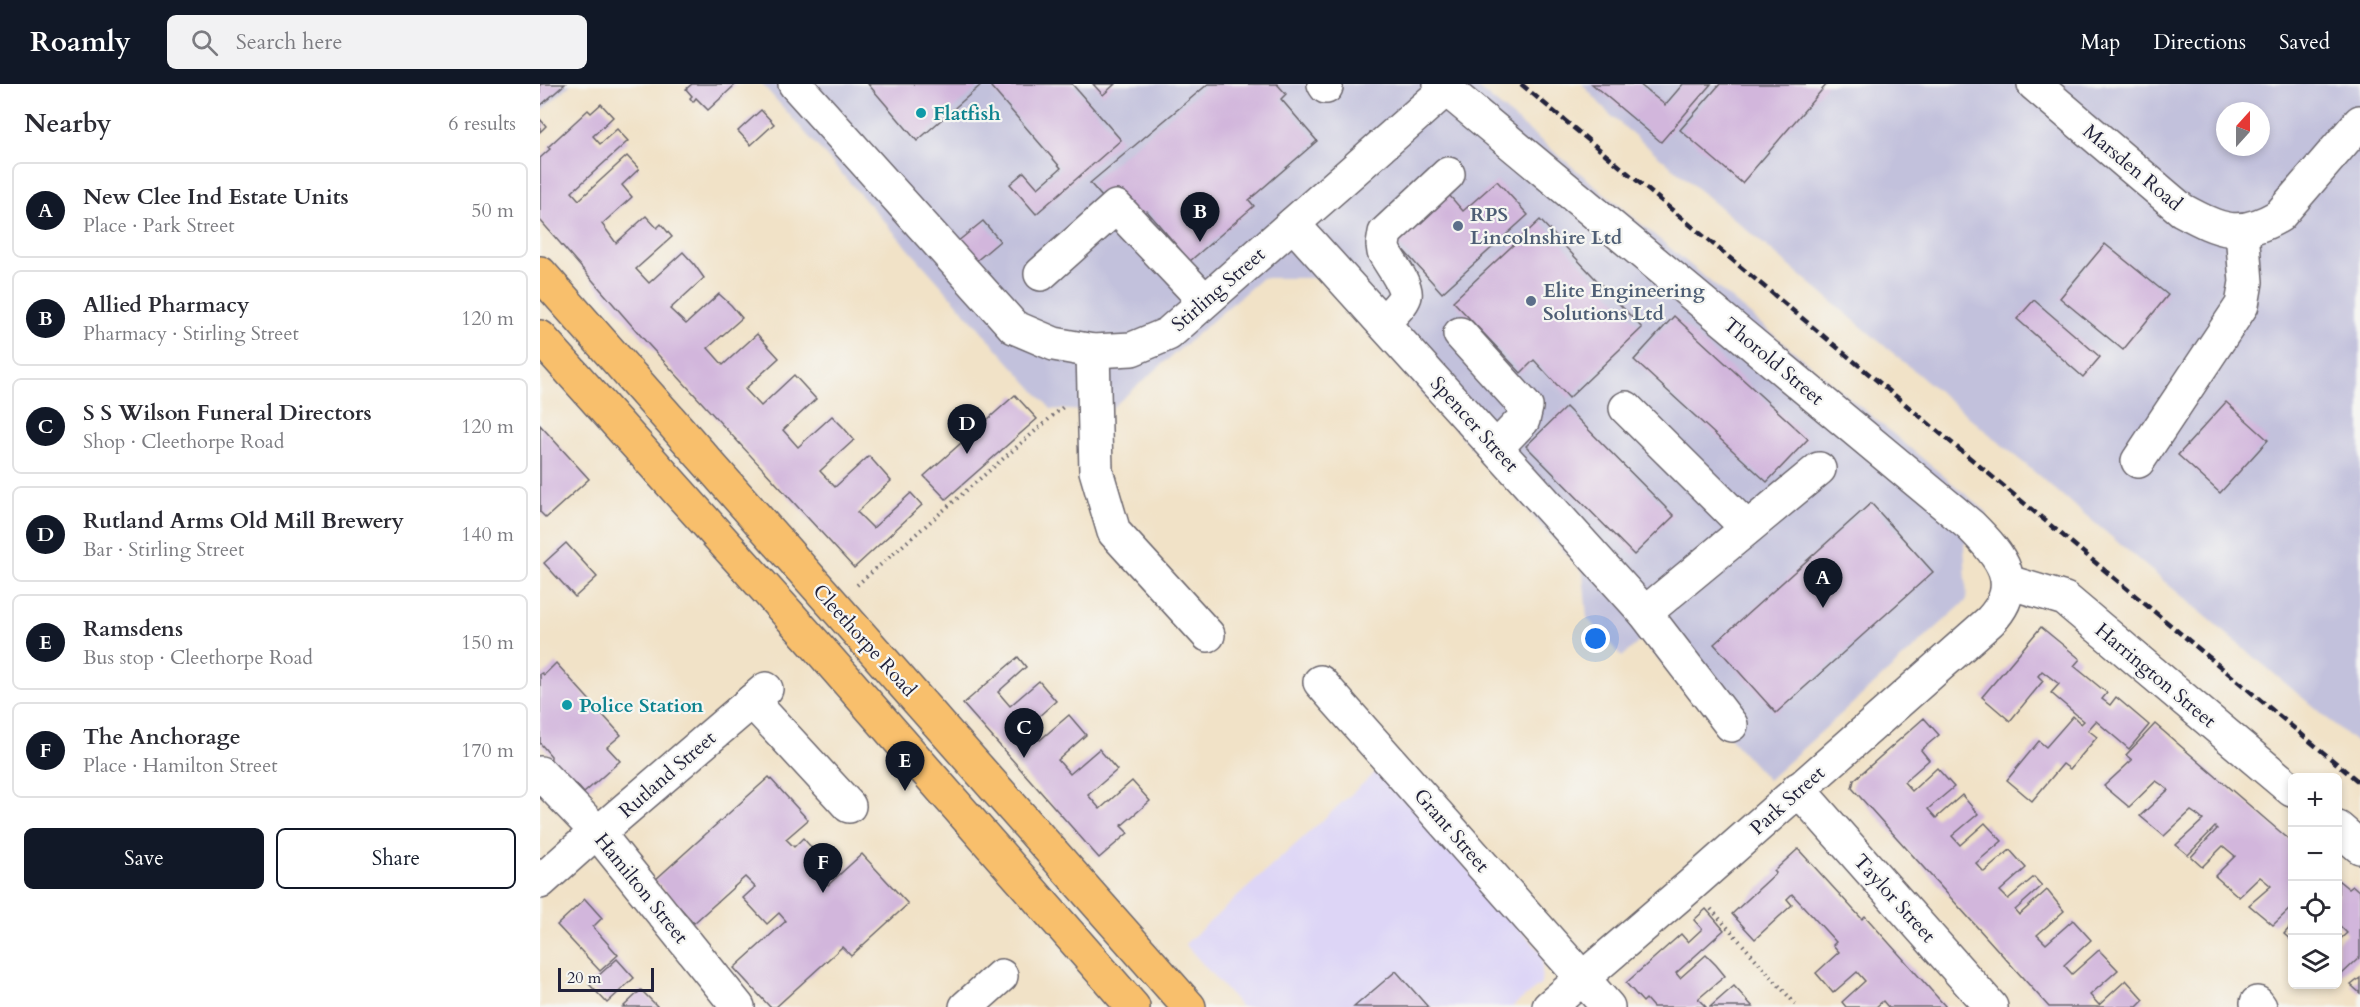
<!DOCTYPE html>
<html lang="en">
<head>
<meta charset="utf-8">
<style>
  :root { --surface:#fff; --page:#f2f2f3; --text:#2b2b33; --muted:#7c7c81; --line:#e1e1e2; --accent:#111827 }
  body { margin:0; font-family:Cardo,serif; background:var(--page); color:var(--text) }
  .controls { position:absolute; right:18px; bottom:18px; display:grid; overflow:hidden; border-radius:9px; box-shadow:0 3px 9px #0003 }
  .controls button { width:54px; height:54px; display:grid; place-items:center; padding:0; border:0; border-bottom:2px solid var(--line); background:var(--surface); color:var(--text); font:30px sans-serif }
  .compass { position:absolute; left:1676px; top:18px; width:54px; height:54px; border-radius:50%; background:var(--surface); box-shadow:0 3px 9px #0003; rotate:21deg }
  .scale { position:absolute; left:18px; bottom:15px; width:96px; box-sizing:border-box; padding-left:6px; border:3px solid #22223b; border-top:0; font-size:16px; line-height:21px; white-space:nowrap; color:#22223b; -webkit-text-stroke:4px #f6f6f2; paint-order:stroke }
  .you { position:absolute; left:1056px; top:555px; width:21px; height:21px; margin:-15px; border:4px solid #fff; border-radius:50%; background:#1a73e8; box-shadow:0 0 0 9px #1a73e833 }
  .badge { display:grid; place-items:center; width:39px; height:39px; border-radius:50%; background:var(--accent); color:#fff; font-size:20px; font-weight:700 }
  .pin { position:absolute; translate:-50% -50px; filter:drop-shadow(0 2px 3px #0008) }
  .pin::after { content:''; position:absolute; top:32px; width:21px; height:18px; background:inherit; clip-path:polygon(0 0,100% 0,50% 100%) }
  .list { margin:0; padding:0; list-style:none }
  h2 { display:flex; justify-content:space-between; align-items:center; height:78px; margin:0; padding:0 24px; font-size:26px }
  h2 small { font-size:20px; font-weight:400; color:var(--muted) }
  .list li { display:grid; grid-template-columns:39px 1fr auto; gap:18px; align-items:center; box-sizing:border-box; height:96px; margin:0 12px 12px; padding:0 12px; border:2px solid var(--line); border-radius:9px }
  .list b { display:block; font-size:22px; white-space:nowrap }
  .list p { margin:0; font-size:20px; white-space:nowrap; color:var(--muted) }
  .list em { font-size:20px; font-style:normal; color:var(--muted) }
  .actions { display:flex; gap:12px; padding:18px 24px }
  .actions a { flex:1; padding:14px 0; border:2px solid var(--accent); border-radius:9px; text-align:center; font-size:21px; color:var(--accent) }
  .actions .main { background:var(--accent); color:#fff }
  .icon { flex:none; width:33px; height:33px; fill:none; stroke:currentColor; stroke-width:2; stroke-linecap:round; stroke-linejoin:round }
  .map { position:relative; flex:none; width:1820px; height:923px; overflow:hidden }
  header { display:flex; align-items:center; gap:36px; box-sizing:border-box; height:84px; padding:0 30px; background:var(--accent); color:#fff }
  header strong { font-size:28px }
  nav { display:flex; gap:33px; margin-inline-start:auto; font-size:21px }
  .search { width:420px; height:54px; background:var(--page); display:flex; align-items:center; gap:15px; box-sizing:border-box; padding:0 21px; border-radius:9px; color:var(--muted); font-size:22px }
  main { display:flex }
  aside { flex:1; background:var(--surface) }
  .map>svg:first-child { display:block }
</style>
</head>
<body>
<header>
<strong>Roamly</strong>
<div class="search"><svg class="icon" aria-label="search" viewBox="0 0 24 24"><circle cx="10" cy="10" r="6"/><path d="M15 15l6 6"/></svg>Search here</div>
<nav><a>Map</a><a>Directions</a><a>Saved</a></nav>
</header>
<main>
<aside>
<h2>Nearby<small>6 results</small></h2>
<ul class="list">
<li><span class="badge">A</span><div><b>New Clee Ind Estate Units</b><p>Place · Park Street</p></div><em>50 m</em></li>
<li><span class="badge">B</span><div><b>Allied Pharmacy</b><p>Pharmacy · Stirling Street</p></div><em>120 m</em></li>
<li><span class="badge">C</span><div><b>S S Wilson Funeral Directors</b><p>Shop · Cleethorpe Road</p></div><em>120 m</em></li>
<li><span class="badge">D</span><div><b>Rutland Arms Old Mill Brewery</b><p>Bar · Stirling Street</p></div><em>140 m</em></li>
<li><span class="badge">E</span><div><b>Ramsdens</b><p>Bus stop · Cleethorpe Road</p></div><em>150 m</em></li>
<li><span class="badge">F</span><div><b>The Anchorage</b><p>Place · Hamilton Street</p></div><em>170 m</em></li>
</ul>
<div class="actions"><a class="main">Save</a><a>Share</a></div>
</aside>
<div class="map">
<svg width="1820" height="923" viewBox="0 0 1820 923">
  <rect width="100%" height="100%" fill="#f6f6f2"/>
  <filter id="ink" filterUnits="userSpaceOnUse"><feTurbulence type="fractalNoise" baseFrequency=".0167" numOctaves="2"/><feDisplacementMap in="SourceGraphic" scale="12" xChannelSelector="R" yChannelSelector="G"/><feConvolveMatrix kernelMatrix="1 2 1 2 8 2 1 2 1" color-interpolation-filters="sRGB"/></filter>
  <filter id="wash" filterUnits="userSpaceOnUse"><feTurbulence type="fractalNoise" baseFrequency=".008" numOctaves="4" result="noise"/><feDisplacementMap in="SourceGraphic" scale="24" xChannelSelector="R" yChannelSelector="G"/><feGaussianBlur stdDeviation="1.35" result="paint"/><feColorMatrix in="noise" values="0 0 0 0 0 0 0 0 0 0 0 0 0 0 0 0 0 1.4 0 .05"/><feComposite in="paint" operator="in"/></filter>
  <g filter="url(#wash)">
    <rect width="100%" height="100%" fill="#f1e2c7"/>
    <polygon fill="#ddd5f6" points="839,685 1003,871 1001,900 972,923 701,923 645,860"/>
    <g fill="#c2c1dc" fill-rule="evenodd">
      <polygon points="0,0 31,0 0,28"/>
      <polygon points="222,0 933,0 1448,429 1424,460 1427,516 1228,696 1101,556 1082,573 1047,534 1043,488 779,194 722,194 567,328 511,325"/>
      <path d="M 1042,0 L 1820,0 L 1820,662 L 1070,31 ZM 1685,27 L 1721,27 L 1721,63 L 1685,63 Z"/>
    </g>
    <g id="blocks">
      <g fill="#d2b6dc">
        <polygon points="0,0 25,0 0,22"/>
        <polygon points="152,0 196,0 168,26 156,14 153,18 150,14 152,12 146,5"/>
        <polygon points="328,0 442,0 377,57"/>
        <polygon points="454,0 532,0 581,56 496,130 470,100 484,88 498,104 521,84 451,3"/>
        <polygon points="553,0 575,0 563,11"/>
        <polygon points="668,0 737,0 746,10 741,15 777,57 709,116 714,122 650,177 607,127 588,143 550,99"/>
        <polygon points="1052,0 1099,0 1125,21 1143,0 1171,0 1121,58"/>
        <polygon points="1180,0 1287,0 1202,99 1140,46"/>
        <polygon points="61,20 73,33 53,52 60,60 77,45 88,57 32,108 39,116 87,72 99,85 82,101 92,113 62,140 76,159 106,132 117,144 121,140 132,153 96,185 109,199 143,168 154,180 164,194 130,225 146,240 179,210 191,221 202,234 168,264 183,281 217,250 239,274 205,305 221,322 254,291 276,315 243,346 258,363 292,332 303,343 314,356 280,387 295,403 329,372 351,397 317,428 333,444 371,409 382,421 314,484 108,260 0,136 0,74 10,65 8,63 48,26 51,29"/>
        <polygon points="221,26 234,40 211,61 198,47"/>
        <polygon points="0,35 6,42 0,48"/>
        <polygon points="957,97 988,131 902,209 849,150 902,103 923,127"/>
        <polygon points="1000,136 1102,244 1029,314 994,276 981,289 913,217"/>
        <polygon points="443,137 460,157 435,178 417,158"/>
        <polygon points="1565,160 1628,211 1583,266 1520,214"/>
        <polygon points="1494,216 1560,273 1543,293 1477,235"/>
        <polygon points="1134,232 1268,355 1227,398 1094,276"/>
        <polygon points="475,311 497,335 406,415 384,392"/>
        <polygon points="1686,318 1728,356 1680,409 1638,371"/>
        <polygon points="1026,323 1134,432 1094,471 986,362"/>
        <polygon points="0,341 49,395 6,434 0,428"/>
        <polygon points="1331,419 1393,488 1236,629 1174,560"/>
        <polygon points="26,459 57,493 35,513 4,479"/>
        <polygon points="1501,543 1540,575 1534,582 1567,609 1562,615 1570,621 1576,613 1609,641 1589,665 1556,637 1548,646 1557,653 1530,685 1523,680 1492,717 1467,696 1499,657 1506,663 1533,632 1541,640 1544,637 1511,609 1519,600 1502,587 1498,592 1503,597 1470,637 1442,613"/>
        <polygon points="478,573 486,583 458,608 470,622 499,597 516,617 488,642 500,656 529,631 546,651 518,676 530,690 559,665 577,686 548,711 560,725 592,697 610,717 581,742 588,749 559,774 423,620"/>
        <polygon points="16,579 81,651 67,663 80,677 44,709 36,700 10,698 11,672 0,659 0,590 2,589 4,591"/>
        <polygon points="1384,634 1399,651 1381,666 1389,676 1364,698 1372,707 1397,684 1414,703 1388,725 1396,734 1422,711 1438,730 1412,752 1420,761 1445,739 1462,757 1436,779 1444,788 1470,766 1486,784 1460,807 1468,815 1494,793 1502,802 1475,826 1479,831 1507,806 1524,827 1497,851 1506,860 1533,836 1551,856 1524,881 1532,890 1559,866 1578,886 1550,911 1559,921 1586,896 1604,916 1597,923 1509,923 1312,704 1314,696"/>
        <polygon points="1615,640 1752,758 1752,823 1733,841 1709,821 1731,802 1724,796 1720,793 1699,813 1675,792 1695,772 1683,762 1662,783 1651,773 1677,745 1675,743 1648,771 1636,761 1663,736 1657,731 1651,727 1624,752 1600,732 1628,706 1622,701 1616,697 1589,723 1564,702 1592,676 1586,671"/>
        <polygon points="229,693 268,736 246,755 254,763 263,754 287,781 278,790 288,801 322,770 368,820 311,872 302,863 236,923 230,923 194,884 246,837 239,829 227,840 203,814 215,803 205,793 154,839 115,796"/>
        <polygon points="1258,765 1322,835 1325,832 1406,923 1348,923 1343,917 1336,923 1306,923 1302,918 1325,897 1317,888 1293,909 1276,889 1299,868 1293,861 1296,858 1252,810 1247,815 1252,821 1215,855 1192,830 1236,789 1234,787"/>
        <polygon points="1798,796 1809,805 1813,802 1820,808 1820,873 1801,891 1798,888 1798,857 1807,849 1798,840"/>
        <polygon points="45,815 62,834 53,843 78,871 60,887 17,841"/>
        <polygon points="1166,825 1184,846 1136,889 1140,894 1166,871 1176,881 1185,892 1158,915 1166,923 1113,923 1106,915 1103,918 1086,899 1141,850 1148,858 1162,845 1154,836"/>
        <polygon points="1752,841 1752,857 1744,850"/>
        <polygon points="77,875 94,894 67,919 49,900"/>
        <polygon points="856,887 888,923 814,923"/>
        <polygon points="1820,894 1820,909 1811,901"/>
        <polygon points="1194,902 1213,923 1170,923"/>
        <polygon points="101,906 118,923 83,923"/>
      </g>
    </g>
  </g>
  <g filter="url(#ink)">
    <use href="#blocks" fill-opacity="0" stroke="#6a656c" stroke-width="1.5"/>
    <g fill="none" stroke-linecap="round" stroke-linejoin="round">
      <g stroke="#6a656c" stroke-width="36">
        <g id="minor">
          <polyline points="255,0 474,243 514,260 553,267 592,265 628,250 906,5"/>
          <polyline points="784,0 786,3"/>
          <path d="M 900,0 L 1431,442 C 1461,472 1485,500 1450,537 L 1150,802 L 1009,923"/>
          <path d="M 1494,0 L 1642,126 C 1681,147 1699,155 1739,132 L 1820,38"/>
          <polyline points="753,140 1105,529 1191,641"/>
          <polyline points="501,190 576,123 665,217"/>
          <path d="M 843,239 C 849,232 862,221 865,212 C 868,202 849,178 844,168 L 843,161 L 845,149 L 908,90"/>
          <polyline points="920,250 986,323 983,336 956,364"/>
          <polyline points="553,267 556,387 574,448 668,551"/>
          <polyline points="1086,324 1207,444"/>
          <polyline points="1598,377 1702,221 1706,198 1702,147"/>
          <polyline points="1468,498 1525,515 1752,706"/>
          <polyline points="1105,529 1279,385"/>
          <polyline points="780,598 1068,923"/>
          <polyline points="212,617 309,722"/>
          <polyline points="0,689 57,748 198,923"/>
          <polyline points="1258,705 1451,923"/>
          <polyline points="1798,744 1820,763"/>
          <polyline points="0,798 46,757 65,743 226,605"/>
          <polyline points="1717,919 1720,923"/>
          <polyline points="426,923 461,892"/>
        </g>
      </g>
      <g stroke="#6a656c" stroke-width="36">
        <g id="major">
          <polyline points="0,189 649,923"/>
          <polyline points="0,253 275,560 593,923"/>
        </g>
      </g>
      <g stroke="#6a656c" stroke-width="4" stroke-dasharray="1.5 4.5" stroke-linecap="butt">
        <polyline points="317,501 523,323"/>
        <polyline points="1171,825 1258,923"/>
      </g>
      <use href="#minor" stroke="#fff" stroke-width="33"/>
      <use href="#major" stroke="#f8bf6c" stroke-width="33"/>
      <polyline stroke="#22223b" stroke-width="4.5" stroke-dasharray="9 4.5" stroke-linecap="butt" points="981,0 1820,699"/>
    </g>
  </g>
  <g fill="#0f9aa8" stroke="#f6f6f2" stroke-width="2">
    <circle cx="381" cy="29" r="6"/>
    <circle cx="27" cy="621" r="6"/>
  </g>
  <g fill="#5c6f8a" stroke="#f6f6f2" stroke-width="2">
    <circle cx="918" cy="142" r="6"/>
    <circle cx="991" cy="217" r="6"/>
  </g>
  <g text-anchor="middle" stroke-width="4.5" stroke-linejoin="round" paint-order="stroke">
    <g font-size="20" font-weight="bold" fill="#0d838f" stroke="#f6f6f2" text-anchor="start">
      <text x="393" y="36">Flatfish</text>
      <text x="39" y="628">Police Station</text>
    </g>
    <g font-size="20" fill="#22223b" stroke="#f6f6f2">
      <text transform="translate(1593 83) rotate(40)" y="7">Marsden Road</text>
      <text transform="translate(678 205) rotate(-41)" y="7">Stirling Street</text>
      <text transform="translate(1234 277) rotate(40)" y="7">Thorold Street</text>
      <text transform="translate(935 340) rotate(48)" y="7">Spencer Street</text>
      <text transform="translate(325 556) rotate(48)" y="7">Cleethorpe Road</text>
      <text transform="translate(1616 591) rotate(40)" y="7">Harrington Street</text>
      <text transform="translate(127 690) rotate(-41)" y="7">Rutland Street</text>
      <text transform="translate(1247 716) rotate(-42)" y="7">Park Street</text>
      <text transform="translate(912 746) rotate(49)" y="7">Grant Street</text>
      <text transform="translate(102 804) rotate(51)" y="7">Hamilton Street</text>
      <text transform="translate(1355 814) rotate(48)" y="7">Taylor Street</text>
    </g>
    <g font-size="20" font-weight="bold" fill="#4e5e75" stroke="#f6f6f2" text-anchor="start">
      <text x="930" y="137">RPS<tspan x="930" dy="23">Lincolnshire Ltd</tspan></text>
      <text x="1003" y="213">Elite Engineering<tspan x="1003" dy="23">Solutions Ltd</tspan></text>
    </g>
  </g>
</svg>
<div class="controls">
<button>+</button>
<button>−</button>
<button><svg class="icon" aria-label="locate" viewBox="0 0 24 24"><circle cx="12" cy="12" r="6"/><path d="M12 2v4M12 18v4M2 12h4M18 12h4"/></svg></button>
<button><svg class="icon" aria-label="layers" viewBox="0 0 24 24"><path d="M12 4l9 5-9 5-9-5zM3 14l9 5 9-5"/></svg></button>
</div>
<svg class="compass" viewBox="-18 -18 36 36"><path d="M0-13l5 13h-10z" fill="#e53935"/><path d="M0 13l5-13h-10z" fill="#7c7c81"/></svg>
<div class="scale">20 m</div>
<div class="you"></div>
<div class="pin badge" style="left:1283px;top:524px">A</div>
<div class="pin badge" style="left:660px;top:158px">B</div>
<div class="pin badge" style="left:484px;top:674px">C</div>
<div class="pin badge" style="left:427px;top:370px">D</div>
<div class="pin badge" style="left:365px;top:707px">E</div>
<div class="pin badge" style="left:283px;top:809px">F</div>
</div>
</main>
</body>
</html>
